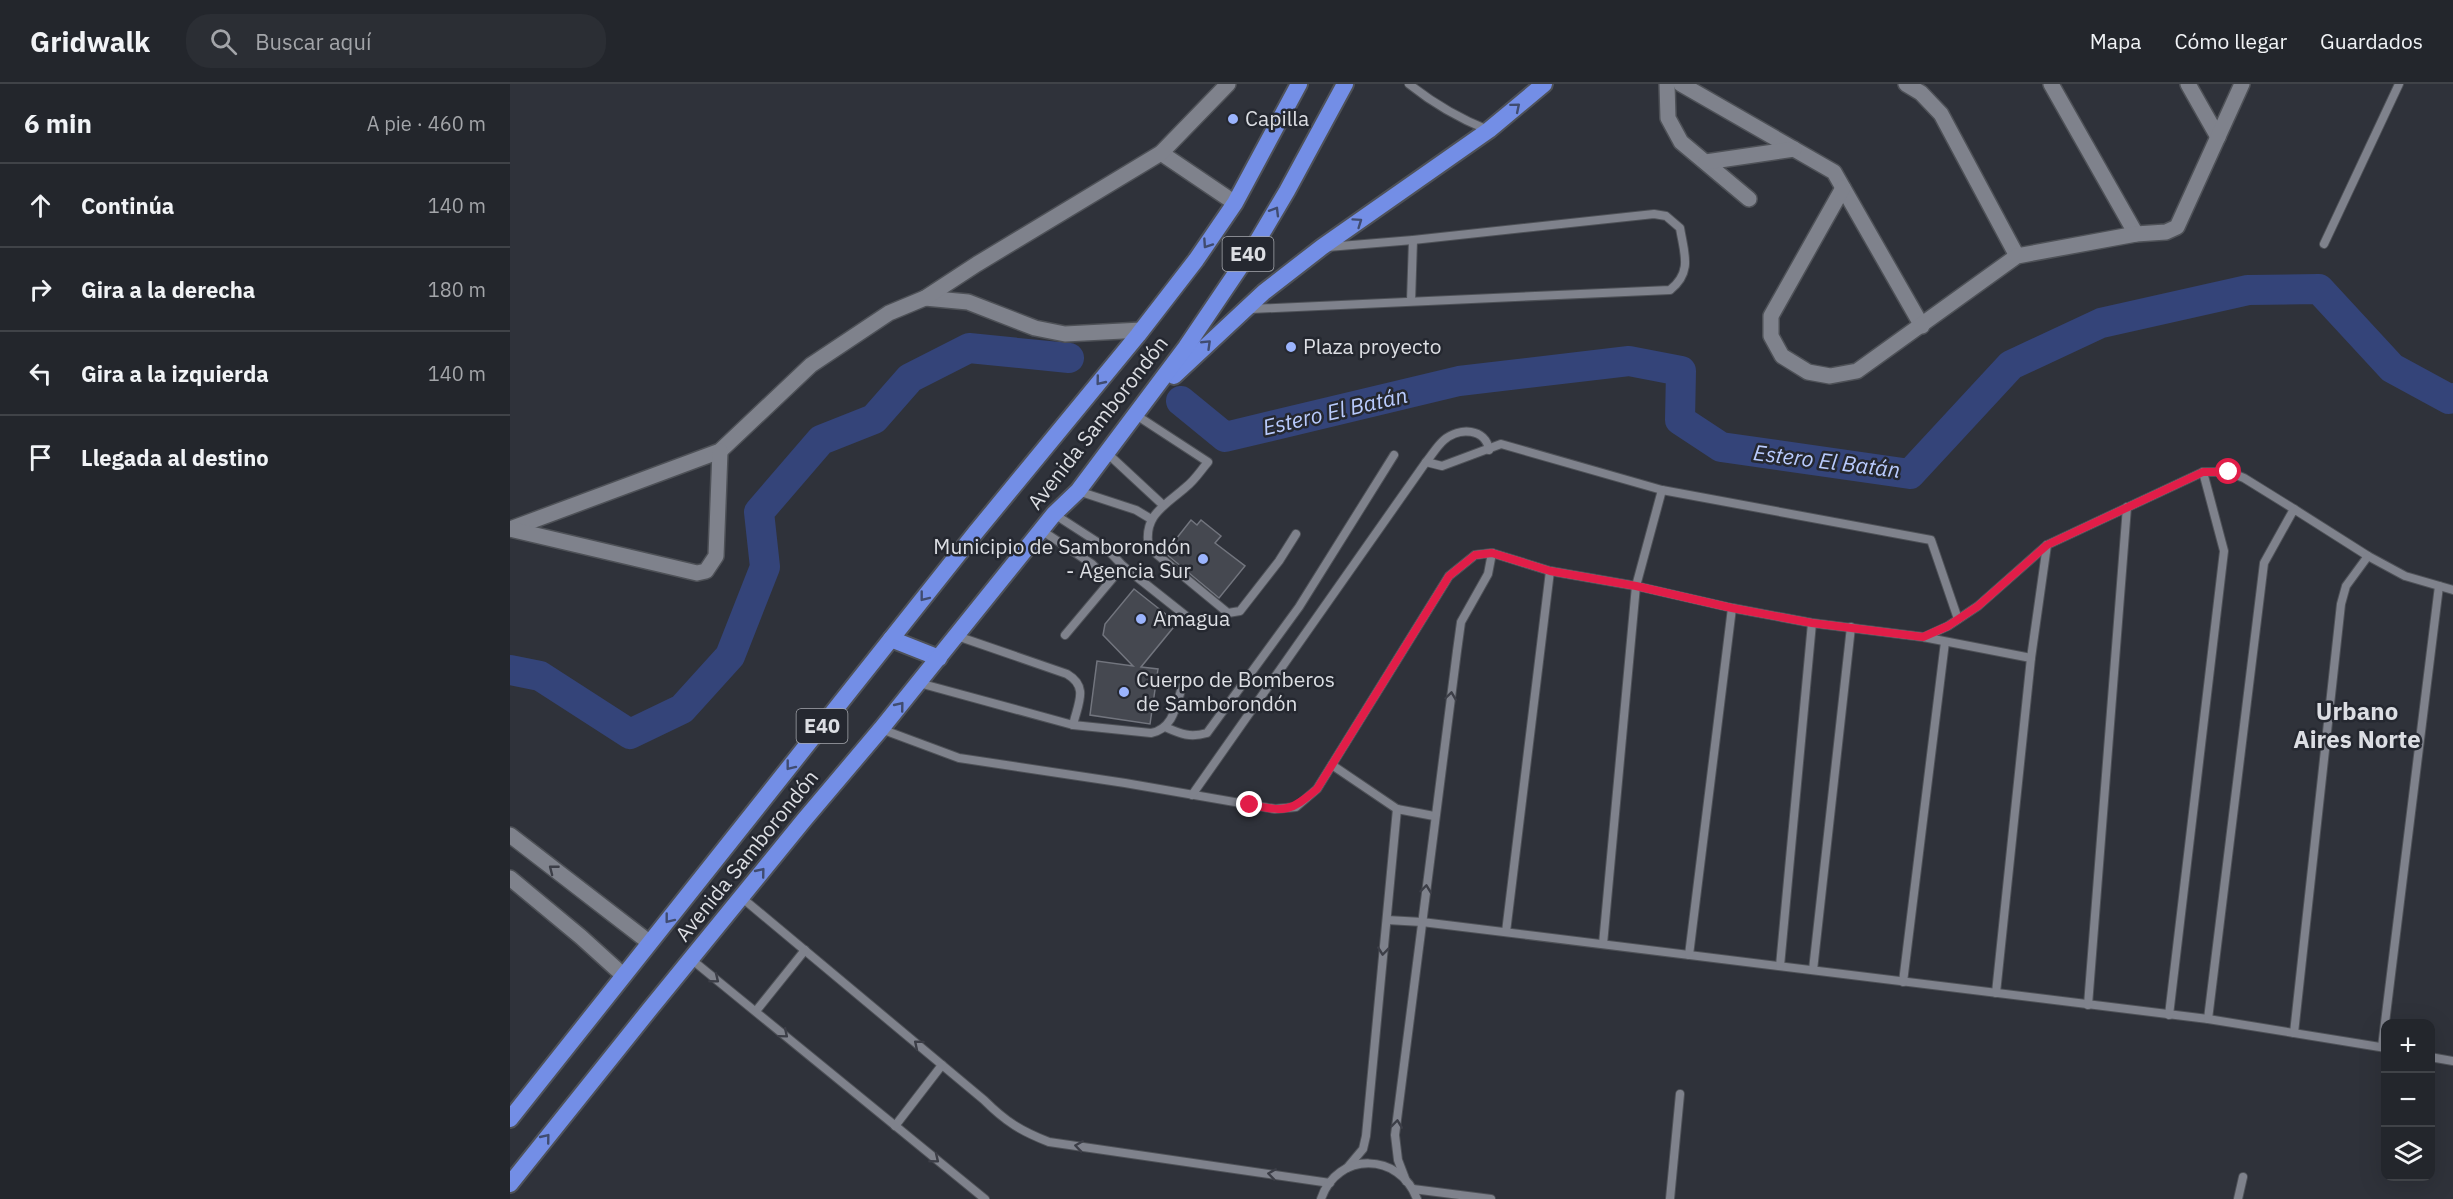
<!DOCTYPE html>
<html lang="es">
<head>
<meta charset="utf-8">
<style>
  :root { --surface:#23262c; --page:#2b2e34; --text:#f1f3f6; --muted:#a3a5a9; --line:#404348 }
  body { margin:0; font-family:"IBM Plex Sans",sans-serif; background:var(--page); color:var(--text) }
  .controls { position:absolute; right:18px; bottom:18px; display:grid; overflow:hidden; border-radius:12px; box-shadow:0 6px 24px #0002 }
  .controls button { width:54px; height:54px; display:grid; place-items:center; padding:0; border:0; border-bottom:2px solid var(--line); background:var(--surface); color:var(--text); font:30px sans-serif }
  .stop { position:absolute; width:18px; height:18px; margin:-14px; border:4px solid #e11d48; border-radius:50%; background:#fff }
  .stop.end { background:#e11d48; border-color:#fff; box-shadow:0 2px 6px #0008 }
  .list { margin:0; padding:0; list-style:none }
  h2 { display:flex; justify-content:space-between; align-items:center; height:78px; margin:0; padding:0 24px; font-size:26px }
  h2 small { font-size:20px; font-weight:400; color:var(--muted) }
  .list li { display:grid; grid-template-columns:39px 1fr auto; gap:18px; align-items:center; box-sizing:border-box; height:84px; padding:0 24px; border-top:2px solid var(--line) }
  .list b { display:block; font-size:22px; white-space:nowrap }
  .list em { font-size:20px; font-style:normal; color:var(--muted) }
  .icon { flex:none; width:33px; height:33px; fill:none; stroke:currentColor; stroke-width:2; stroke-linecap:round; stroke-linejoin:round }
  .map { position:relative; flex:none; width:1943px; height:1115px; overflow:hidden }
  header { display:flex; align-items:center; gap:36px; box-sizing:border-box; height:84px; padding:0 30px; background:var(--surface); border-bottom:2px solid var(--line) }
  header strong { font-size:28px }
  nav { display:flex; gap:33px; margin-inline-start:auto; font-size:21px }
  .search { width:420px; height:54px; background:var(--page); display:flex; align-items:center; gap:15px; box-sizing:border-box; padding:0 21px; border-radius:24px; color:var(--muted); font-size:22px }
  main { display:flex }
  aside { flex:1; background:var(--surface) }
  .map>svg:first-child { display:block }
</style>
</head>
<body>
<header>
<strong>Gridwalk</strong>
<div class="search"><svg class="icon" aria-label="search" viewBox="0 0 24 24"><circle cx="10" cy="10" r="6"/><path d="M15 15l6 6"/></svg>Buscar aquí</div>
<nav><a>Mapa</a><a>Cómo llegar</a><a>Guardados</a></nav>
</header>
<main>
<aside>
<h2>6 min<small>A pie · 460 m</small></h2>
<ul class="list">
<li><svg class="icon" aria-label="ahead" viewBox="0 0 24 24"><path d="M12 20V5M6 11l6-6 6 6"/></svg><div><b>Continúa</b></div><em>140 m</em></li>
<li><svg class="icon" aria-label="right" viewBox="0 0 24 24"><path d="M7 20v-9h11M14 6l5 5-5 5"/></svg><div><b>Gira a la derecha</b></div><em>180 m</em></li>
<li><svg class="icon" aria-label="left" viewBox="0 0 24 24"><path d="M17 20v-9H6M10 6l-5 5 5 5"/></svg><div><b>Gira a la izquierda</b></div><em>140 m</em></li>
<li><svg class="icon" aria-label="arrive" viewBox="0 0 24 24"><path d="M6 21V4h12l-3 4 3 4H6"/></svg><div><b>Llegada al destino</b></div></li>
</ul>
</aside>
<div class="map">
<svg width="1943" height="1115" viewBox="0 0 1943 1115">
  <rect width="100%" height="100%" fill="#2f323a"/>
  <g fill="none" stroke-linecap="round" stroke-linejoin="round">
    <g stroke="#344479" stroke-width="30">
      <polyline points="671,317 715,353 949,297 1119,277 1171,287 1170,336 1211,363 1400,390 1501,281 1591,239 1738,206 1809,205 1882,284 1939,315 1943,314"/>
      <polyline points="0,586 30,592 120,650 172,625 220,572 255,483 249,428 311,356 364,335 400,294 459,264 559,274"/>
    </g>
  </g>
  <g fill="#454850" stroke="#72757e" stroke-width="1.5">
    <polygon points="681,436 687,441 691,436 711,452 705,459 735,482 709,514 655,469"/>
    <polygon points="624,505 667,539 631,583 648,585 640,640 580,631 587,577 623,582 593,551 595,540"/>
  </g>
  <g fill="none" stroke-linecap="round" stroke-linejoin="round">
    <g stroke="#4e5157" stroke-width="10">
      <g id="service">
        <path d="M 899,0 C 924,20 948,34 978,46"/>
        <polyline points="1814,160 1889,0"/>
        <polyline points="901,217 903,156"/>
        <path d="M 741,225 L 1160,206 C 1183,188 1174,169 1170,144 L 1156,132 L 1144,130 L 903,156 L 818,163"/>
        <path d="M 626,331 L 698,378 C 691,386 685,396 676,403 C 656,421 632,431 639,464 L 718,529 L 730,527 L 769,477 L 786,450"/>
        <polyline points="597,369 653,421"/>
        <path d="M 916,378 C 922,371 927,362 934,356 C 949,343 976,344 979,366"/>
        <polyline points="568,407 626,426 641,435"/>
        <polyline points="544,430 595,463 613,482 690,543"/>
        <polyline points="531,446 582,480 599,497"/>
        <polyline points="555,551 613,482"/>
        <path d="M 447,552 L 557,590 C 579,603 568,619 563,641"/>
        <polyline points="1414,553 1438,542 1468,522 1537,461 1693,388 1719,388 1734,394 1784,425"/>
        <path d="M 409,599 L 563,641 L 641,649 C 663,645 666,622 672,603"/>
        <path d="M 655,643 C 671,650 680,654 697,649 L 789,523 L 884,371"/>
        <polyline points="371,645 449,674 615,699 765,725 786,723 807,705 939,492 965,471 982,469 1040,487 1126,502 1222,524 1302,539 1413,553 1521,574"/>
        <polyline points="822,681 887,725 924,732"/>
        <polyline points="682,711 916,378 932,382 991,360 1152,406 1421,456 1448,535"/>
        <path d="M 231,813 L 474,1016 C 496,1038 511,1047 539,1058 L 820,1099"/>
        <polyline points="877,836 912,838 1698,935 1876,964"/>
        <polyline points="996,848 1040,487"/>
        <polyline points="1093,860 1126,502 1152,406"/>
        <polyline points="1179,871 1222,524"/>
        <polyline points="181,875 475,1115"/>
        <polyline points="1270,882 1302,539"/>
        <polyline points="1303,886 1341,543"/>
        <polyline points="1393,898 1435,558"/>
        <polyline points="1486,909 1521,574 1537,461"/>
        <polyline points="1578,921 1617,423"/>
        <polyline points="246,927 295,866"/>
        <polyline points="1659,931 1714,467 1693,388"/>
        <polyline points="1698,935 1754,479 1784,425 1858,472 1895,492 1943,506"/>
        <polyline points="1784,949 1831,520 1836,502 1858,472"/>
        <polyline points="1872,963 1929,502"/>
        <polyline points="1920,973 1943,977"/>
        <polyline points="385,1042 432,981"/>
        <polyline points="837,1084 853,1065 856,1052 887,725"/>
        <polyline points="896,1097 888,1076 885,1051 947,567 951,538 978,490 982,469"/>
        <polyline points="903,1105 981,1115"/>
        <path d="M 811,1115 C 827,1067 890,1068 907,1115"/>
        <polyline points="1160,1115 1170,1010"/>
        <polyline points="1728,1115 1733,1093"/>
      </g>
    </g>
    <g stroke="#4e5157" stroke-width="18">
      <g id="minor">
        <polyline points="1157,0 1158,34 1171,58 1239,115"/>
        <polyline points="1171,0 1324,88 1412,242"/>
        <polyline points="1396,0 1411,9 1431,30 1507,172"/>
        <polyline points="1541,0 1626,150"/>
        <polyline points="1678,0 1708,53"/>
        <polyline points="651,69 725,119"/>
        <polyline points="1196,78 1284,65"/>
        <polyline points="1333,104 1261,232 1261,252 1272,272 1298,288 1320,292 1347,287 1507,172 1626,150 1656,148 1667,143 1732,0"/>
        <polyline points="415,214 458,218 525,244 555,250 632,246"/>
        <polyline points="0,445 210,367 301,281 379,229 415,214 467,180 651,69 718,0"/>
        <polyline points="0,445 187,489 196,487 206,472 210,367"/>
        <polyline points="0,751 140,859"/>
        <polyline points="0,794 71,853 114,892"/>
      </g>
    </g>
    <g stroke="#4e5157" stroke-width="20">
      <g id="trunk">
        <polyline points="664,292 754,208 812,163 979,46 1034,0"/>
        <polyline points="381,555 429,574"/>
        <polyline points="0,1035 466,448 628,251 686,176 725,119 789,0"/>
        <polyline points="0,1100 140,925 294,736 371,645 544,430 568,407 676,263 745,161 777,107 835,0"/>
      </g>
    </g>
    <use href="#service" stroke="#7f828c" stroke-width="8"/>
    <use href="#minor" stroke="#7f828c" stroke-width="15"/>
    <use href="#trunk" stroke="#738ee6" stroke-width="16"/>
  </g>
  <defs><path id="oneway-chevron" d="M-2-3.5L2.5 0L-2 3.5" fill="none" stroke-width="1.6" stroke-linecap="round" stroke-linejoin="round" transform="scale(1.5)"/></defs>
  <g stroke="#404c70">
    <use href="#oneway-chevron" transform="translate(1006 23) rotate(-40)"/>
    <use href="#oneway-chevron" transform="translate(765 127) rotate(-59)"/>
    <use href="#oneway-chevron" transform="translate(848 138) rotate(-35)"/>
    <use href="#oneway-chevron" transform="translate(697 160) rotate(124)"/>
    <use href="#oneway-chevron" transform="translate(697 260) rotate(-44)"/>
    <use href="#oneway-chevron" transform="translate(590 297) rotate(129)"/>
    <use href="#oneway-chevron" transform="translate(414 513) rotate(128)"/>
    <use href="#oneway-chevron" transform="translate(390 622) rotate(-51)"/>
    <use href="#oneway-chevron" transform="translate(280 682) rotate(128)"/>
    <use href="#oneway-chevron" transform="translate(251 788) rotate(-51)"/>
    <use href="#oneway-chevron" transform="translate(159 835) rotate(128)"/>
    <use href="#oneway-chevron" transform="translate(36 1054) rotate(-51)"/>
  </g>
  <g stroke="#3c3e47">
    <use href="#oneway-chevron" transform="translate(941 612) rotate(-82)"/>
    <use href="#oneway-chevron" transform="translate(43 785) rotate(-142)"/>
    <use href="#oneway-chevron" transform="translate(916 805) rotate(-83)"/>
    <use href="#oneway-chevron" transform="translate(873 867) rotate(96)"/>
    <use href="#oneway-chevron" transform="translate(205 895) rotate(39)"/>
    <use href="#oneway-chevron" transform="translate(274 950) rotate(40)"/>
    <use href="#oneway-chevron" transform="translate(408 960) rotate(-140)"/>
    <use href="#oneway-chevron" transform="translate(887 1040) rotate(-83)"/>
    <use href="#oneway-chevron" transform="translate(569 1062) rotate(-172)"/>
    <use href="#oneway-chevron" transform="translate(425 1075) rotate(39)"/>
    <use href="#oneway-chevron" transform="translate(762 1090) rotate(-172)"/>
  </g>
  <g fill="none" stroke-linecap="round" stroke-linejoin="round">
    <path stroke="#e11d48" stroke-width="8" d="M 740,721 C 775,727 779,729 807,705 L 939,492 L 965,471 L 982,469 L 1040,487 L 1126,502 L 1222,524 L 1302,539 L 1413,553 L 1438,542 L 1468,522 L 1537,461 L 1693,388 L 1719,388"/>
  </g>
  <g fill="#9bb4fd" stroke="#252830" stroke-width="2">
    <circle cx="723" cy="35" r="6"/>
    <circle cx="781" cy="263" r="6"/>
    <circle cx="693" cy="475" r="6"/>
    <circle cx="631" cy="535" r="6"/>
    <circle cx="614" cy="608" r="6"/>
  </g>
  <g text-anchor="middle" stroke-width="5" stroke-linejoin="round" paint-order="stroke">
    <g fill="#252830" stroke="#a5a7ad" stroke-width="1.5">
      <rect x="712.5" y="153" width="51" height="34" rx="4.5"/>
      <rect x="286.5" y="625" width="51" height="34" rx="4.5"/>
    </g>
    <g font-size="20" font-weight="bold" fill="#dcdee3">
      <text x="738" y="177">E40</text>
      <text x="312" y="649">E40</text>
    </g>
    <g font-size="21" fill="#dcdee3" stroke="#252830" text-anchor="start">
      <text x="735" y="42">Capilla</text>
      <text x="793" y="270">Plaza proyecto</text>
      <text x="681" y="470" text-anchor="end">Municipio de Samborondón<tspan x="681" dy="24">- Agencia Sur</tspan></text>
      <text x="643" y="542">Amagua</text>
      <text x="626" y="603">Cuerpo de Bomberos<tspan x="626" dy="24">de Samborondón</tspan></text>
    </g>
    <g font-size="21" fill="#dcdee3" stroke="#252830">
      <text transform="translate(588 339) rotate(-52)" y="7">Avenida Samborondón</text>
      <text transform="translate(237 772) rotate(-51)" y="7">Avenida Samborondón</text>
    </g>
    <g font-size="22" font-style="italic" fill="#b9cbfd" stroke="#252830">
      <text transform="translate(825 327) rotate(-13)" y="8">Estero El Batán</text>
      <text transform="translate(1317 377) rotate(7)" y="8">Estero El Batán</text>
    </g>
    <g font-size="24" font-weight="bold" fill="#dcdee3" stroke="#252830">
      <text x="1847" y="636">Urbano<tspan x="1847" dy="28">Aires Norte</tspan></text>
    </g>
  </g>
</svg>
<div class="controls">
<button>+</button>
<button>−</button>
<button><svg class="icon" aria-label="layers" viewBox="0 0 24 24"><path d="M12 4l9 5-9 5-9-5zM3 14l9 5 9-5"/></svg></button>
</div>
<div class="stop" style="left:1719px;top:388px"></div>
<div class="stop end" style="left:740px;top:721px"></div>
</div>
</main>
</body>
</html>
